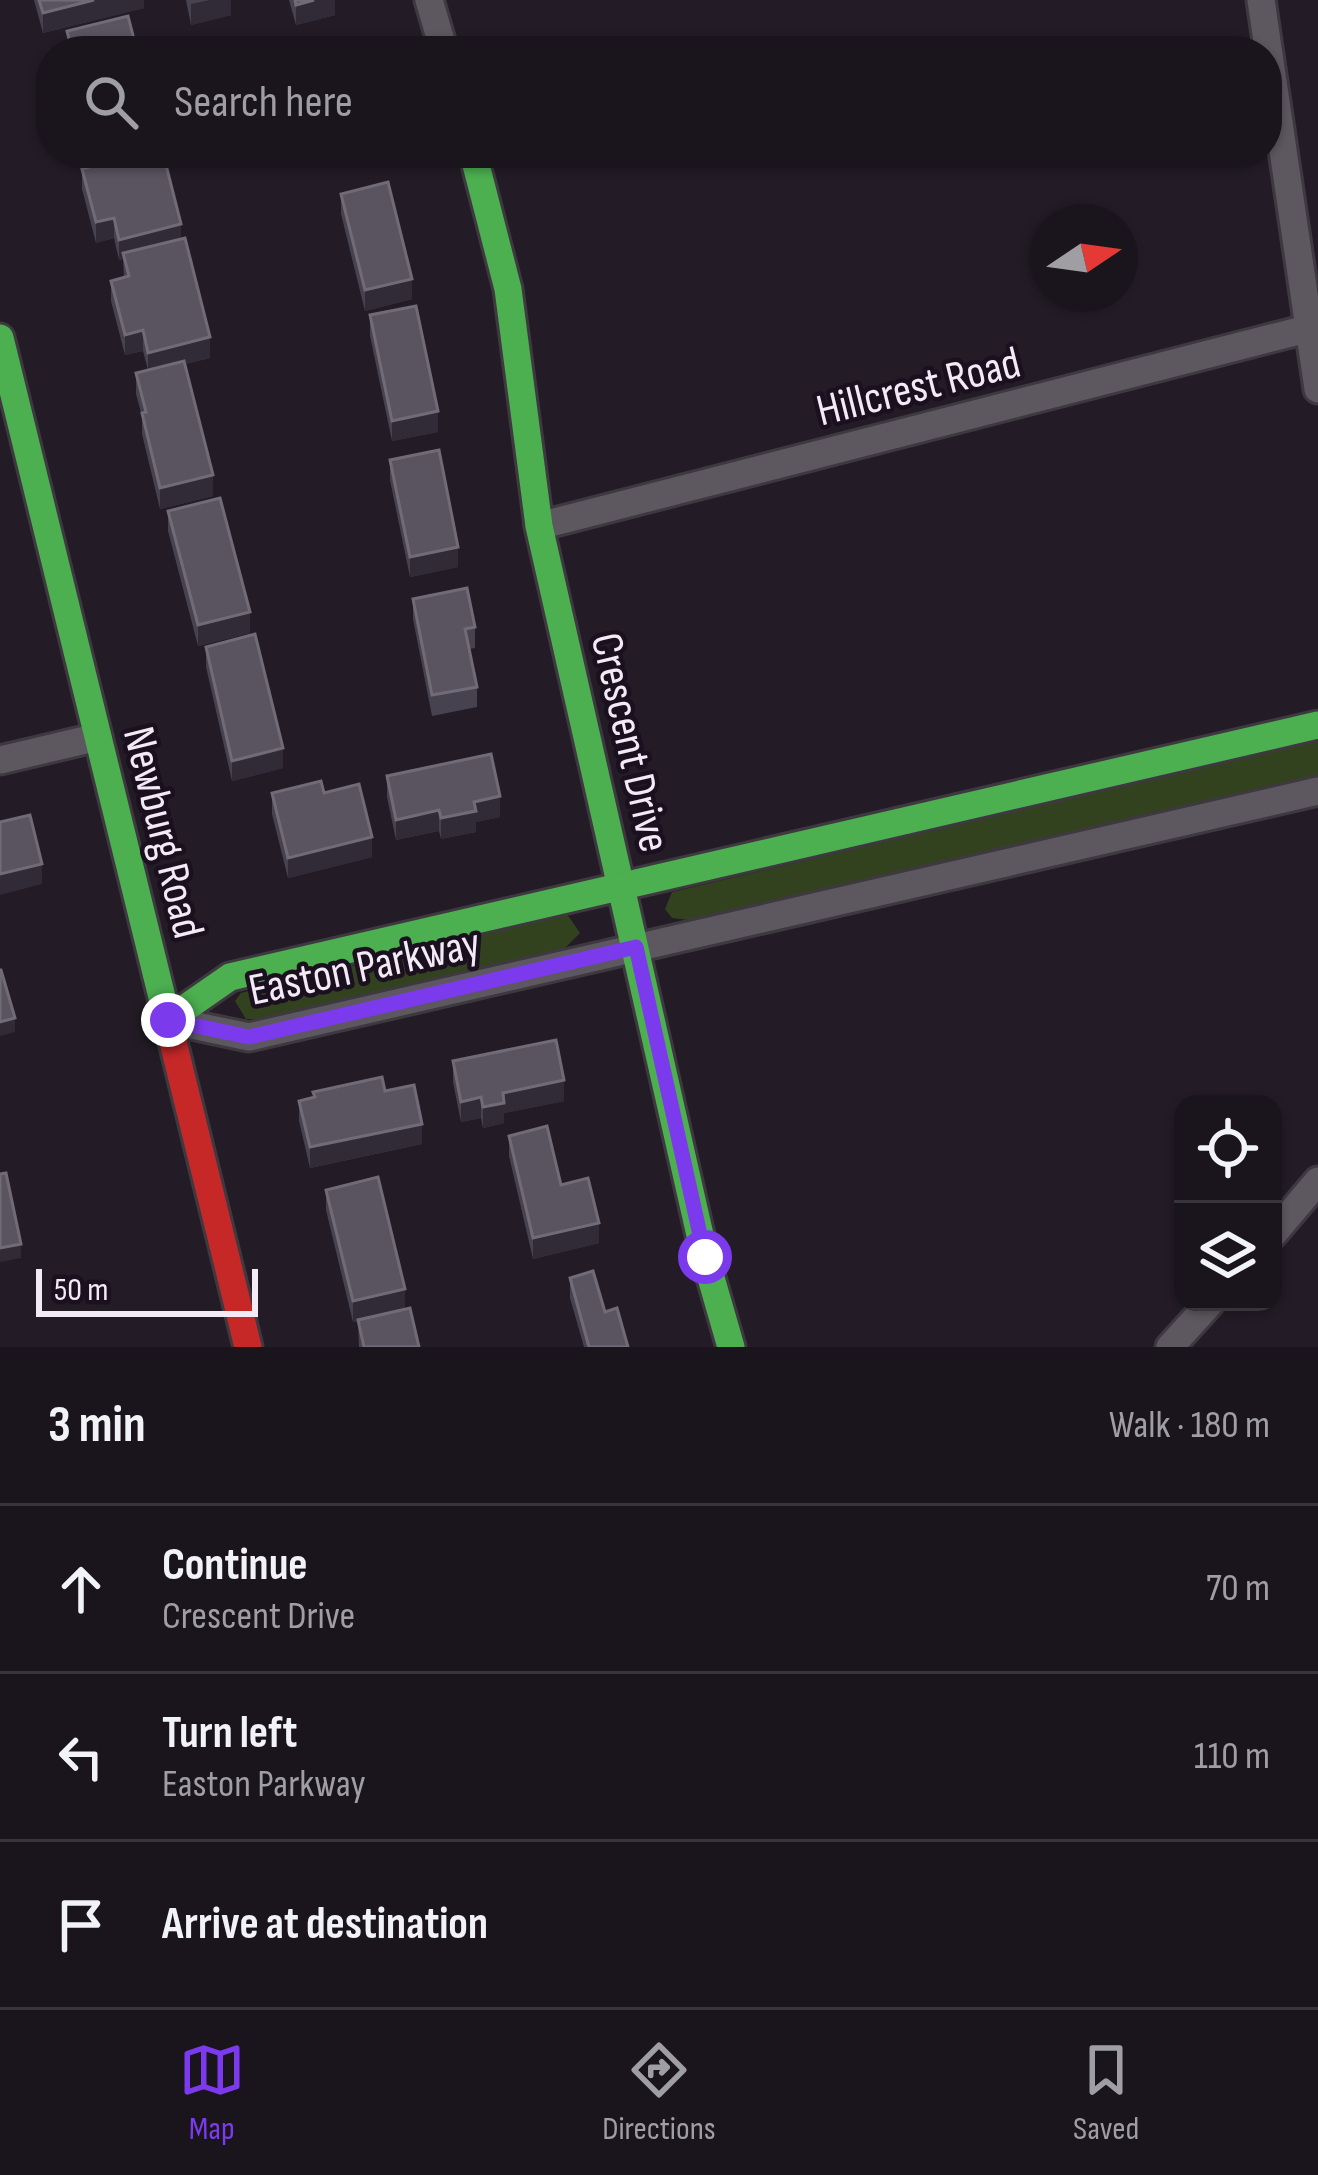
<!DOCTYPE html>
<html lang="en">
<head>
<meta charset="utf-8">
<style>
  :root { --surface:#1a151c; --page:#231e25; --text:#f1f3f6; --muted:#9f9fa3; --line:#38343b; --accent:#7c3aed }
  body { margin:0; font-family:"Sofia Sans Condensed",sans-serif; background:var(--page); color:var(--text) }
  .controls { position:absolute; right:36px; bottom:36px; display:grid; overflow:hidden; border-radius:24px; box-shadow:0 3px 9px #0004 }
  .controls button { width:108px; height:108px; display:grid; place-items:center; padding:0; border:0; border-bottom:3px solid var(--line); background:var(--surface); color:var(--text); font:60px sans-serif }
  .compass { position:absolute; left:1030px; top:204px; width:108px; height:108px; border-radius:50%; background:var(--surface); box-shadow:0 3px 9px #0004; rotate:77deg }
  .scale { position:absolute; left:36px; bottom:30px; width:222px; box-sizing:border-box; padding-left:12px; border:6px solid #f2eaf5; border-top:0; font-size:33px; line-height:42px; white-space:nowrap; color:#f2eaf5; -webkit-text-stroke:9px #1b101f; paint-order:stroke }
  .stop { position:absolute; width:36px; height:36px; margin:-27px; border:9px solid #7c3aed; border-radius:50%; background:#fff }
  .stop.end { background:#7c3aed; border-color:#fff; box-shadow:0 3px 12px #0008 }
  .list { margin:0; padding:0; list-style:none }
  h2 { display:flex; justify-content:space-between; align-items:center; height:156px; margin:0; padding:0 48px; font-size:51px }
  h2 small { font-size:39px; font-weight:400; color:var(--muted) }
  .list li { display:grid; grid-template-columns:78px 1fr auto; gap:36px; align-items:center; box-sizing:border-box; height:168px; padding:0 48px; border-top:3px solid var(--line) }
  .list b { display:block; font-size:45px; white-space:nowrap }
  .list p { margin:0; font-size:39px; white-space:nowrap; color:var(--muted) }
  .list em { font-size:39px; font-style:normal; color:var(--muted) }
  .icon { flex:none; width:66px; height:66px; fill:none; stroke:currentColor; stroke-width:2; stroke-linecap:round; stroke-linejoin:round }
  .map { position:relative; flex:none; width:1318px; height:1347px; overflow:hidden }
  .search { position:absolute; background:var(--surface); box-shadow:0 3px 9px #0004; left:36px; right:36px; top:36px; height:132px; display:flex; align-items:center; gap:30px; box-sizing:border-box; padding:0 42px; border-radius:48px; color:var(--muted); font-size:45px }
  .sheet { height:660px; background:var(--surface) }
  nav { display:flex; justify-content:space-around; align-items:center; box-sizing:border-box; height:168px; border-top:3px solid var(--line); background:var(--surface); font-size:33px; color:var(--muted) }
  nav a { display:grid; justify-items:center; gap:6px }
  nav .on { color:var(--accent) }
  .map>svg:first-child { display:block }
</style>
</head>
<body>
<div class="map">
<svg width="1318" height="1347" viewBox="0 0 1318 1347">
  <rect width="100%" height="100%" fill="#231c26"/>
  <g fill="#33421e">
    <polygon points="1318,740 1318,775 689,920 672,918 665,909 672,892"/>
    <polygon points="567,914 580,933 564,949 259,1019 246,1019 235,1001 241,993"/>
  </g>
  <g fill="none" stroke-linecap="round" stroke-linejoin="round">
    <g stroke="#3e3940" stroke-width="33">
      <g id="street">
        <polyline points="429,0 444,51"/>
        <polyline points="1261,0 1318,389"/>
        <polyline points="539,526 1318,326"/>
        <polyline points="0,760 98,737"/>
        <polyline points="168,1020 249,1037 1318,791"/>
        <polyline points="1273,1234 1318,1181"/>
        <polyline points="1170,1347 1211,1302"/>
      </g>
    </g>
    <g stroke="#3e3940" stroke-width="33">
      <g id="fast">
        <polyline points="473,153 508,289 539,526 705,1257 731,1347"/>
        <polyline points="0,338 173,1042"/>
        <polyline points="168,1020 230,977 1318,725"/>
      </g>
    </g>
    <g stroke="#3e3940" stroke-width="33">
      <polyline id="jam" points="173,1042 248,1347"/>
    </g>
    <use href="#street" stroke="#5d585f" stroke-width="27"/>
    <use href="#fast" stroke="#4caf50" stroke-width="27"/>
    <use href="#jam" stroke="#c62828" stroke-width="27"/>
  </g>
  <g fill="#47424f">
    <polygon points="34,0 144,0 144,8 43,33"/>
    <polygon points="186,0 231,0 231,15 191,25"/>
    <polygon points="289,0 335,0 335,15 296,25"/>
    <polygon points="95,153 98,153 181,239 210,358 185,364 213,496 160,509 142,434 142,416 136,394 136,373 148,370 143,351 125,355 111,301 111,281 124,278 123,259 119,260 114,238 96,243 82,189 82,169 96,165"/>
    <polygon points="341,194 412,299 365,311 341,214"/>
    <polygon points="370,315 438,432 392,441 370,336"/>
    <polygon points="390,460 458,567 410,577 390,480"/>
    <polygon points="168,511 250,633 198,646 168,531"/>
    <polygon points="413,599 475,627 475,648 469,649 477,687 477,707 432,716 413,619"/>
    <polygon points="206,647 283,768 232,781 206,667"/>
    <polygon points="387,776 500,817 476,822 476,832 441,839 439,831 396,840 387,797"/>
    <polygon points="272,793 324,793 372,857 288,878 272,814"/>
    <polygon points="453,1061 564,1101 504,1113 504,1123 483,1128 481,1118 461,1122 453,1082"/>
    <polygon points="385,1091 422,1144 310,1168 299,1121 299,1101 313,1098 313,1092"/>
    <polygon points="509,1136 561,1185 599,1243 533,1259 509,1156"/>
    <polygon points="326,1190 405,1309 419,1347 359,1347 358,1321 353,1322 326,1210"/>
    <polygon points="570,1278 605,1312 628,1347 584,1347 570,1298"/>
  </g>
  <g fill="#312b37">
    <polygon points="94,0 144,0 144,8 43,33 43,13"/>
    <polygon points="210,0 231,0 231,15 191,25 191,4"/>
    <polygon points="314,0 335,0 335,15 296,25 296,5"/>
    <polygon points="328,153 350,153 328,158"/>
    <polygon points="114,218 114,238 96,243 96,222"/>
    <polygon points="181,224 181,245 123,253 123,259 119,260 119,240"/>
    <polygon points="412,279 412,299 365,311 365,290"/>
    <polygon points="143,330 143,351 125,355 125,335"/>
    <polygon points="210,337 210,358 148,373 148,353"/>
    <polygon points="438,411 438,432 392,441 392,421"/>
    <polygon points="213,475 213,496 160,509 160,488"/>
    <polygon points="458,547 458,567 410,577 410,557"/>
    <polygon points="250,612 250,633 198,646 198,625"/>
    <polygon points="283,748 283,768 232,781 232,761"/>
    <polygon points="500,796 500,817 476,822 476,832 441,839 441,818 474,802"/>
    <polygon points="439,810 439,831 396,840 396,820"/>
    <polygon points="372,837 372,857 288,878 288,858"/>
    <polygon points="42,864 42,884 0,895 0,874"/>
    <polygon points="15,1018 15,1032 0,1036 0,1022"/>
    <polygon points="564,1080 564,1101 504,1113 504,1123 483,1128 483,1107 503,1093"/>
    <polygon points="481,1097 481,1118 461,1122 461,1102"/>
    <polygon points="422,1124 422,1144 310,1168 310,1147"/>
    <polygon points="599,1223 599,1243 533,1259 533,1238"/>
    <polygon points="21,1244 21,1258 0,1262 0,1248"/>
    <polygon points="405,1289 405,1309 353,1322 353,1301"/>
  </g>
  <g fill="#595460" stroke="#716b78" stroke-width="3">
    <polygon points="39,0 94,0 43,13"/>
    <polygon points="295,0 314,0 296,5"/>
    <polygon points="128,16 137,51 72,51 67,31"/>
    <polygon points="98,153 163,153 181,224 119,240 114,218 96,222 82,169 101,164"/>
    <polygon points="388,182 412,279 365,290 341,194"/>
    <polygon points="185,238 210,337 148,353 143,330 125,335 111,281 129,276 123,253"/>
    <polygon points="416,306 438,411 392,421 370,315"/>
    <polygon points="184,361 213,475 160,488 142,413 146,412 136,373"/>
    <polygon points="439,450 458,547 410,557 390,460"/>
    <polygon points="220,498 250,612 198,625 168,511"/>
    <polygon points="467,588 475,627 465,629 477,687 432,695 413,599"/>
    <polygon points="255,634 283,748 232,761 206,647"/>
    <polygon points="491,754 500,796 474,802 476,811 441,818 439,810 396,820 387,776"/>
    <polygon points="321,781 324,793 359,784 372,837 288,858 272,793"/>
    <polygon points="30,815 42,864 0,874 0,822"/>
    <polygon points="0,970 1,970 15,1018 0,1022"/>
    <polygon points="556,1040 564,1080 503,1093 504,1103 483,1107 481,1097 461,1102 453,1061"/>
    <polygon points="382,1077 385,1091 414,1085 422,1124 310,1147 299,1101 315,1097 313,1092"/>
    <polygon points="547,1126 561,1185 588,1178 599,1223 533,1238 509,1136"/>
    <polygon points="6,1173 21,1244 0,1248 0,1174"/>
    <polygon points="378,1177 405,1289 353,1301 326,1190"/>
    <polygon points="593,1271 605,1312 617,1308 628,1347 589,1347 570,1278"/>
    <polygon points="410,1308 419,1347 364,1347 358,1320"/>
  </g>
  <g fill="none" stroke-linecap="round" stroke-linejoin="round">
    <polyline stroke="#7c3aed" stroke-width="15" points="168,1020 249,1037 636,947 705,1257"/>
  </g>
  <g text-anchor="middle" stroke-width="9" stroke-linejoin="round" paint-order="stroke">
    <g font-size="45" fill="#f2eaf5" stroke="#1b101f">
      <text transform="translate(918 385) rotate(-14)" y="16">Hillcrest Road</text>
      <text transform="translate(632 742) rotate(77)" y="16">Crescent Drive</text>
      <text transform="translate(165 832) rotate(76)" y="16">Newburg Road</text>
      <text transform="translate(364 965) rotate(-12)" y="16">Easton Parkway</text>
    </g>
  </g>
</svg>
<div class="controls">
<button><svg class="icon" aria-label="locate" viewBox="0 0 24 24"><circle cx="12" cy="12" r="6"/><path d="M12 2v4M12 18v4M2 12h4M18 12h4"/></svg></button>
<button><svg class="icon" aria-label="layers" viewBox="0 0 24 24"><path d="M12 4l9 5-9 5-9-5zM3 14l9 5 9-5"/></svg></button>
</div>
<svg class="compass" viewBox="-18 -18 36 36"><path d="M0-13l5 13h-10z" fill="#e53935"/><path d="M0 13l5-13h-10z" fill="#9f9fa3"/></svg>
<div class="scale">50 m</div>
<div class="stop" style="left:705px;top:1257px"></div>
<div class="stop end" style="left:168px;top:1020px"></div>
<div class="search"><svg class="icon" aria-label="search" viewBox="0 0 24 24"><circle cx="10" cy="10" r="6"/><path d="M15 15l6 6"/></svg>Search here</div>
</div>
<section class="sheet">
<h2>3 min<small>Walk · 180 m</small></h2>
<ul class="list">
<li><svg class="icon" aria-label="ahead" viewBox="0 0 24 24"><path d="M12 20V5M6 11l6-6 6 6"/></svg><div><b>Continue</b><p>Crescent Drive</p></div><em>70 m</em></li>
<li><svg class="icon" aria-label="left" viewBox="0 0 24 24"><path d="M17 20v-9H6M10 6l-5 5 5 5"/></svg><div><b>Turn left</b><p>Easton Parkway</p></div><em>110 m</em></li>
<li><svg class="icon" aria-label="arrive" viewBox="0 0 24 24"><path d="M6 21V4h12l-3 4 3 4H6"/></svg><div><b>Arrive at destination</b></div></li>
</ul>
</section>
<nav>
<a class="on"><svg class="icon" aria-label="map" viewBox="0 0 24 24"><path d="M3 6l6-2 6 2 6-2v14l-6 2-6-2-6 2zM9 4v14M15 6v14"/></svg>Map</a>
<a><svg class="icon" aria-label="directions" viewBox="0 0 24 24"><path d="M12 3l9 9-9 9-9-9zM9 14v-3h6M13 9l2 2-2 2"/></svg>Directions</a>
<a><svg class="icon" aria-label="saved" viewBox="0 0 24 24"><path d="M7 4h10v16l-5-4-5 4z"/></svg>Saved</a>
</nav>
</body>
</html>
